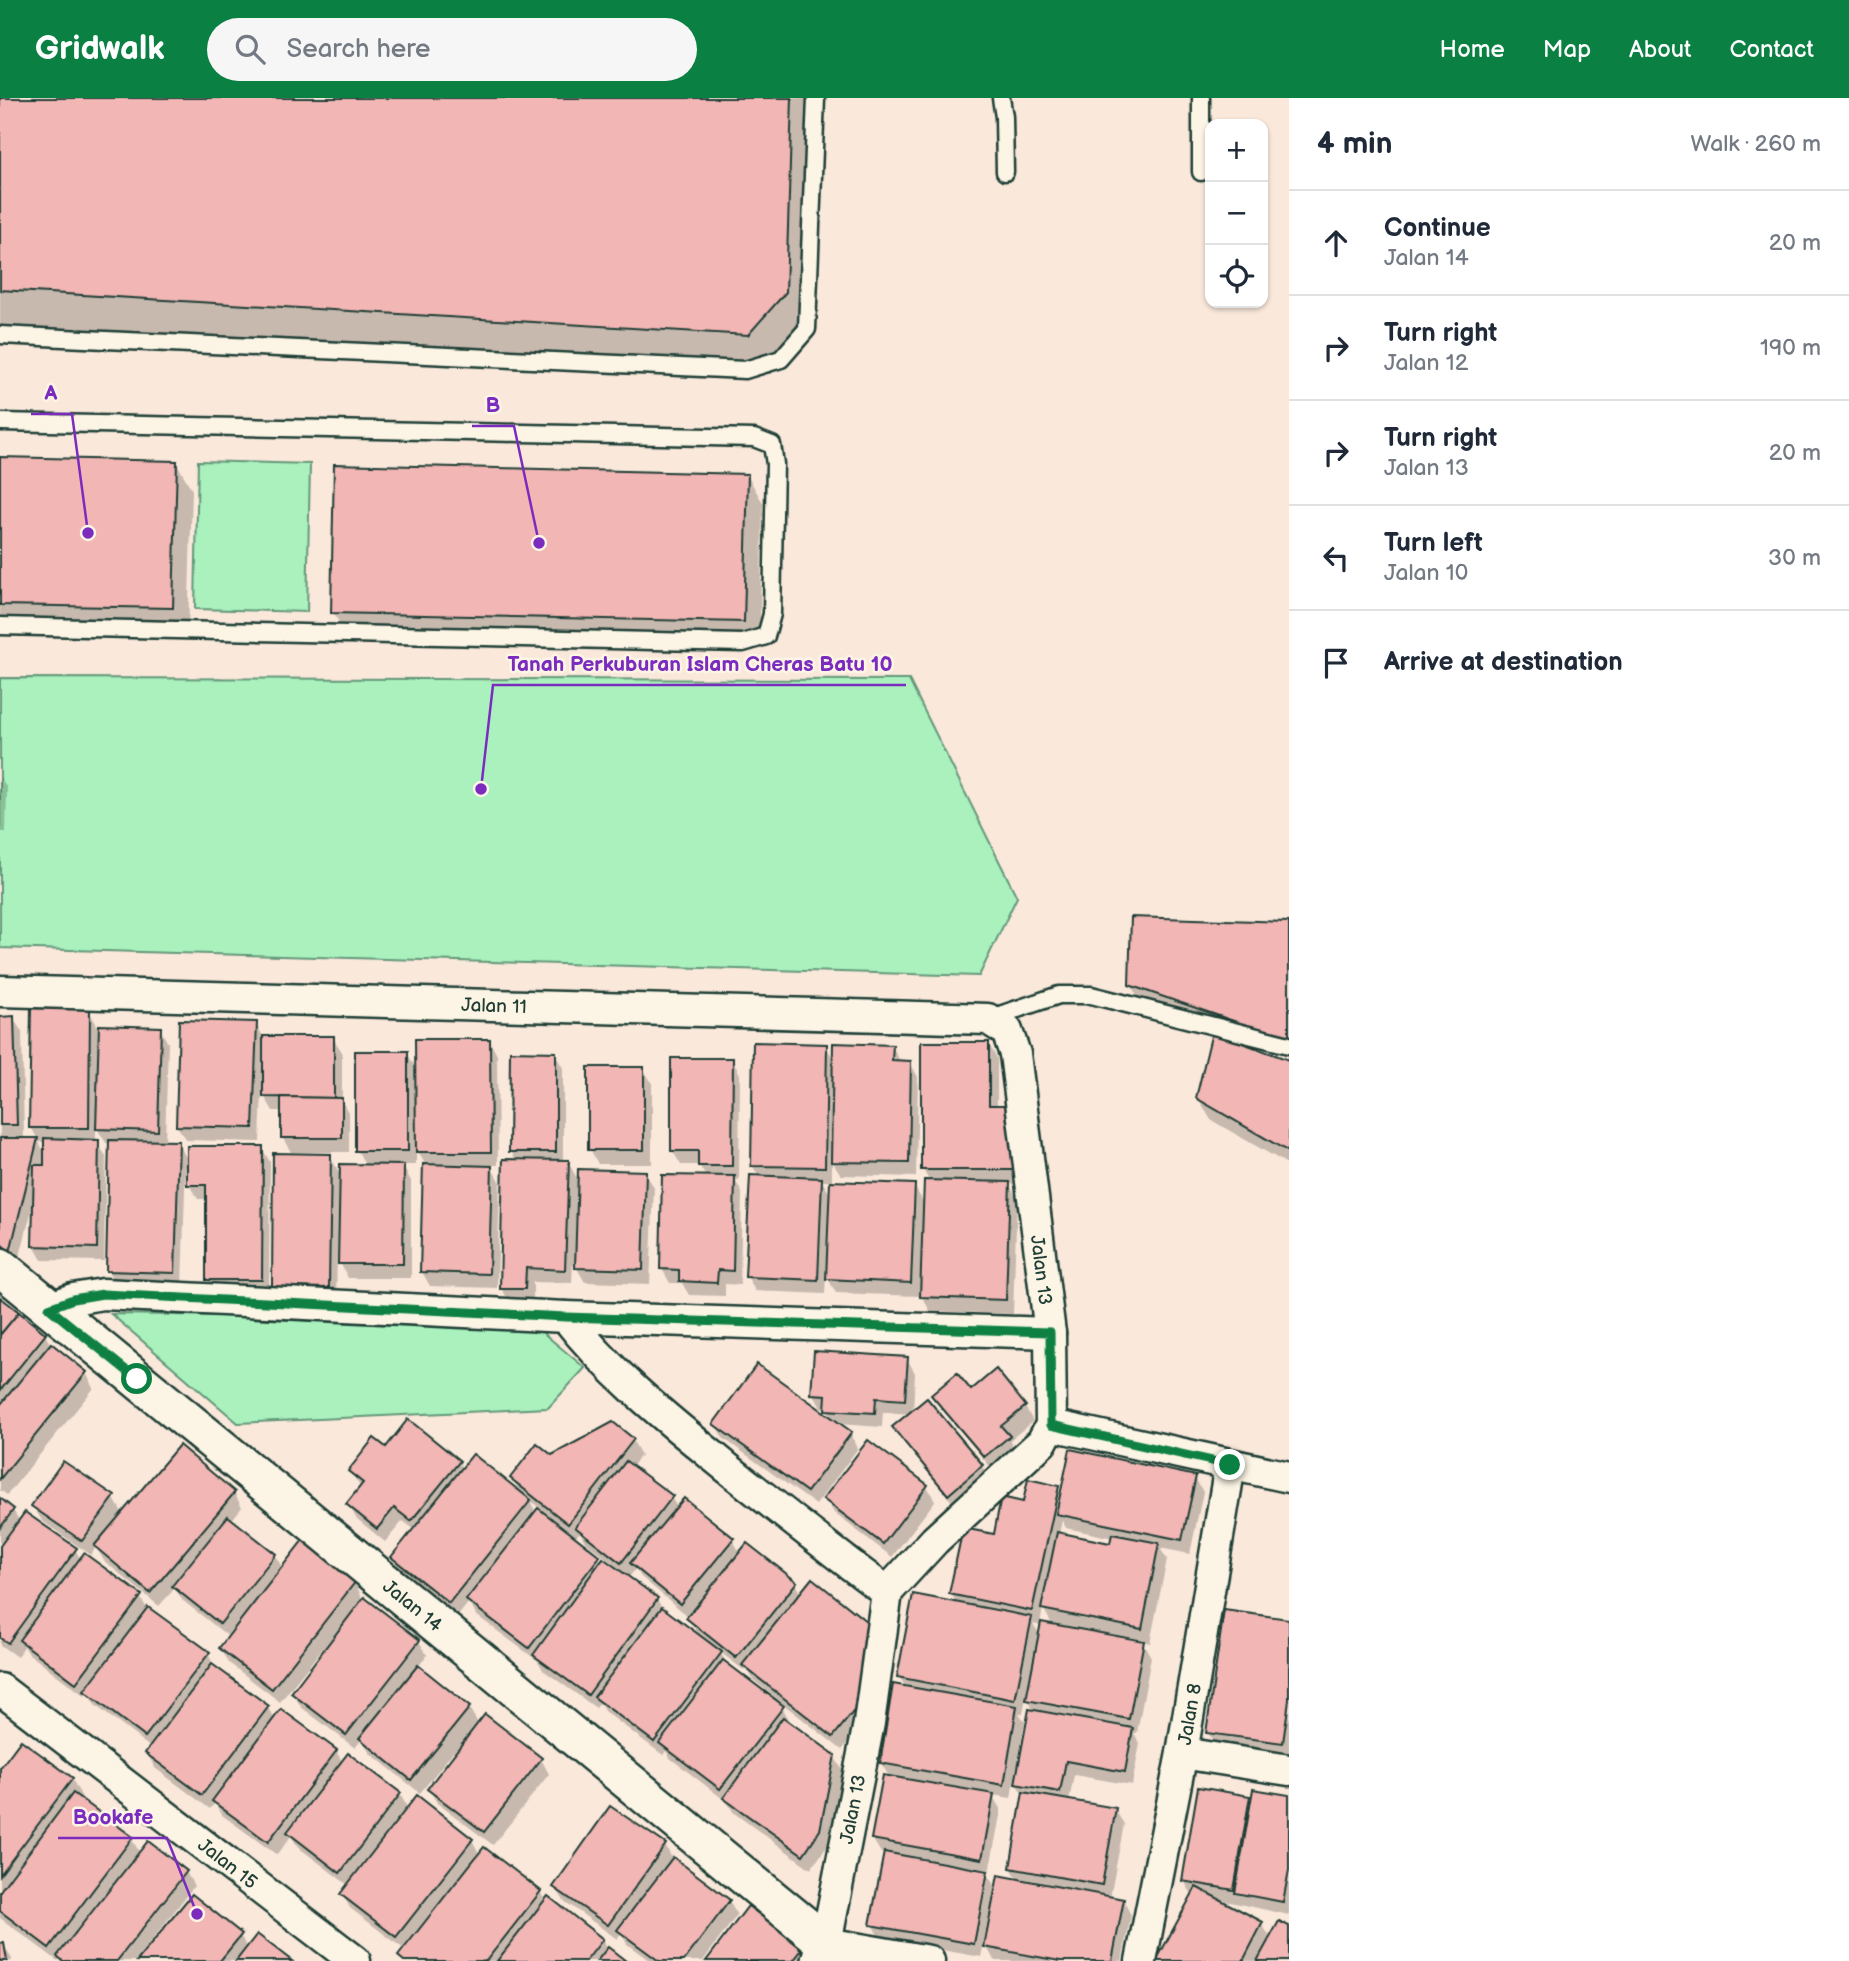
<!DOCTYPE html>
<html lang="en">
<head>
<meta charset="utf-8">
<style>
  :root { --surface:#fff; --page:#f6f6f7; --text:#1f2937; --muted:#747a83; --line:#e0e1e3; --accent:#0b8043 }
  body { margin:0; font-family:"Balsamiq Sans",sans-serif; background:var(--page); color:var(--text) }
  .controls { position:absolute; right:21px; top:21px; display:grid; overflow:hidden; border-radius:14px; box-shadow:0 2px 5px #0004 }
  .controls button { width:63px; height:63px; display:grid; place-items:center; padding:0; border:0; border-bottom:2px solid var(--line); background:var(--surface); color:var(--text); font:35px sans-serif }
  .stop { position:absolute; width:21px; height:21px; margin:-16px; border:5px solid #0b8043; border-radius:50%; background:#fff }
  .stop.end { background:#0b8043; border-color:#fff; box-shadow:0 2px 7px #0008 }
  .list { margin:0; padding:0; list-style:none }
  h2 { display:flex; justify-content:space-between; align-items:center; height:91px; margin:0; padding:0 28px; font-size:30px }
  h2 small { font-size:23px; font-weight:400; color:var(--muted) }
  .list li { display:grid; grid-template-columns:46px 1fr auto; gap:21px; align-items:center; box-sizing:border-box; height:105px; padding:0 28px; border-top:2px solid var(--line) }
  .list b { display:block; font-size:26px; white-space:nowrap }
  .list p { margin:0; font-size:23px; white-space:nowrap; color:var(--muted) }
  .list em { font-size:23px; font-style:normal; color:var(--muted) }
  .icon { flex:none; width:38px; height:38px; fill:none; stroke:currentColor; stroke-width:2; stroke-linecap:round; stroke-linejoin:round }
  .map { position:relative; flex:none; width:1289px; height:1863px; overflow:hidden }
  header { display:flex; align-items:center; gap:42px; box-sizing:border-box; height:98px; padding:0 35px; background:var(--accent); color:#fff }
  header strong { font-size:33px }
  nav { display:flex; gap:38px; margin-inline-start:auto; font-size:24px }
  .search { width:490px; height:63px; background:var(--page); display:flex; align-items:center; gap:18px; box-sizing:border-box; padding:0 24px; border-radius:38px; color:var(--muted); font-size:26px }
  main { display:flex }
  aside { flex:1; background:var(--surface) }
  .map>svg:first-child { display:block }
</style>
</head>
<body>
<header>
<strong>Gridwalk</strong>
<div class="search"><svg class="icon" aria-label="search" viewBox="0 0 24 24"><circle cx="10" cy="10" r="6"/><path d="M15 15l6 6"/></svg>Search here</div>
<nav><a>Home</a><a>Map</a><a>About</a><a>Contact</a></nav>
</header>
<main>
<div class="map">
<svg width="1289" height="1863" viewBox="0 0 1289 1863">
  <rect width="100%" height="100%" fill="#fae8db"/>
  <filter id="ink" filterUnits="userSpaceOnUse"><feTurbulence type="fractalNoise" baseFrequency=".0143" numOctaves="2"/><feDisplacementMap in="SourceGraphic" scale="14" xChannelSelector="R" yChannelSelector="G"/><feConvolveMatrix kernelMatrix="1 2 1 2 8 2 1 2 1" color-interpolation-filters="sRGB"/></filter>
  <g filter="url(#ink)">
    <g fill="#aaf1be" stroke="#649779" stroke-width="2">
      <polygon points="198,363 310,366 307,514 195,511"/>
      <polygon points="0,580 909,582 1017,799 979,878 0,850"/>
      <polygon points="111,1216 529,1223 585,1270 548,1310 238,1325"/>
    </g>
    <g fill="#0003" fill-rule="evenodd">
      <polygon points="0,0 814,0 808,233 771,276 0,229"/>
      <polygon points="0,360 176,364 192,392 188,538 0,534"/>
      <polygon points="747,377 763,405 759,552 349,542 333,514"/>
      <polygon points="0,679 7,690 6,734 0,734"/>
      <polygon points="1132,821 1289,826 1289,958 1225,936 1224,940 1289,963 1289,1067 1211,1022 1198,1000 1214,933 1143,909 1131,887"/>
      <path d="M 89,913 L 98,929 L 160,931 L 168,945 L 165,1045 L 178,1045 L 186,1059 L 182,1189 L 116,1187 L 108,1173 L 110,1045 L 106,1045 L 96,1029 L 96,1043 L 106,1058 L 104,1163 L 42,1162 L 34,1148 L 33,1107 L 18,1166 L 0,1151 L 0,920 L 13,920 L 22,934 L 24,1042 L 38,1042 L 31,1029 ZM 39,1044 L 45,1044 L 45,1056 Z"/>
      <polygon points="256,926 264,940 333,940 342,954 342,1003 349,1016 349,1054 291,1054 282,1039 282,1013 273,1013 262,994 260,1044 186,1042 177,1028"/>
      <polygon points="489,942 497,957 498,1067 490,1067 500,1084 497,1190 430,1188 422,1174 426,1068 416,1050 416,1067 402,1067 411,1083 411,1180 348,1180 337,1159 336,1204 282,1203 273,1189 330,1058 341,1078 366,1068 357,1052 407,955 417,972"/>
      <path d="M 923,945 L 988,945 L 997,960 L 997,1009 L 1012,1009 L 1020,1086 L 1009,1086 L 1017,1100 L 1013,1216 L 930,1213 L 919,1193 L 919,1198 L 836,1195 L 826,1177 L 825,1196 L 755,1193 L 747,1178 L 759,1079 L 752,1067 L 826,948 L 834,962 L 892,948 L 900,963 L 910,964 L 918,979 L 916,1079 L 841,1077 L 832,1063 L 832,1084 L 914,1088 L 925,1107 L 930,1084 L 923,1072 ZM 822,1083 L 832,1083 L 831,1098 Z"/>
      <polygon points="555,956 563,970 563,1064 568,1064 579,1084 645,1075 654,1089 650,1186 585,1184 573,1164 572,1185 533,1184 533,1205 510,1204 501,1190 516,1063 511,1053"/>
      <polygon points="732,962 740,976 739,1082 735,1082 742,1095 740,1187 725,1186 725,1198 689,1197 682,1185 670,1185 662,1171 706,1079 699,1067 681,1067 672,1052"/>
      <polygon points="643,970 652,985 652,1066 598,1066 590,1051"/>
      <polygon points="262,1050 270,1064 269,1196 216,1196 208,1181 208,1101 198,1101 189,1087"/>
      <polygon points="0,1201 45,1237 51,1247 86,1275 94,1290 7,1397 0,1392"/>
      <polygon points="907,1261 915,1275 913,1315 927,1303 982,1368 990,1383 957,1410 903,1344 894,1330 911,1316 883,1314 882,1329 838,1326 850,1335 858,1350 816,1407 723,1340 715,1326 834,1324 827,1310 821,1310 813,1295"/>
      <polygon points="971,1295 1025,1309 1033,1323 1010,1342 1016,1354 993,1372 942,1311 934,1297"/>
      <path d="M 613,1326 L 633,1343 L 641,1357 L 632,1369 L 671,1399 L 678,1411 L 733,1442 L 740,1455 L 795,1486 L 801,1496 L 812,1483 L 864,1625 L 842,1652 L 778,1602 L 790,1623 L 789,1625 L 834,1658 L 843,1673 L 828,1747 L 811,1771 L 734,1715 L 727,1704 L 670,1660 L 666,1653 L 663,1657 L 604,1613 L 600,1605 L 596,1610 L 543,1572 L 538,1563 L 476,1517 L 469,1504 L 458,1518 L 401,1474 L 393,1460 L 415,1432 L 403,1423 L 385,1444 L 356,1420 L 348,1406 L 361,1390 L 350,1373 L 386,1351 L 459,1364 L 463,1372 L 521,1396 L 512,1380 ZM 529,1402 L 540,1410 L 536,1414 ZM 580,1434 L 585,1444 L 616,1468 L 614,1470 L 602,1464 L 599,1459 L 575,1440 ZM 636,1471 L 641,1479 L 689,1519 L 698,1538 L 664,1513 L 657,1501 L 628,1480 ZM 720,1554 L 745,1573 L 746,1571 L 752,1581 L 772,1597 L 770,1600 L 728,1568 Z"/>
      <path d="M 1195,1380 L 1203,1394 L 1190,1456 L 1160,1450 L 1167,1461 L 1150,1545 L 1142,1543 L 1151,1559 L 1137,1635 L 1134,1635 L 1140,1646 L 1132,1687 L 1074,1677 L 1069,1704 L 1115,1712 L 1124,1726 L 1110,1800 L 1123,1802 L 1131,1817 L 1122,1863 L 995,1863 L 984,1845 L 981,1859 L 880,1841 L 872,1826 L 885,1756 L 881,1755 L 872,1740 L 890,1680 L 881,1665 L 906,1590 L 899,1578 L 957,1507 L 951,1495 L 995,1438 L 1024,1406 L 1057,1389 L 1062,1397 ZM 1062,1422 L 1066,1430 L 1113,1440 L 1112,1447 L 1059,1436 ZM 1043,1510 L 1053,1528 L 1040,1526 ZM 1033,1526 L 1042,1528 L 1040,1537 ZM 1026,1599 L 1034,1613 L 1021,1664 L 1018,1663 L 1025,1624 L 1019,1615 L 1023,1615 ZM 1014,1682 L 1024,1699 L 1011,1770 L 1019,1783 L 997,1792 L 986,1774 L 989,1775 L 1001,1712 L 992,1697 L 1011,1700 Z"/>
      <polygon points="927,1388 935,1403 892,1459 834,1415 826,1401"/>
      <polygon points="234,1395 242,1409 231,1423 275,1457 283,1471 304,1445 355,1484 362,1500 419,1543 427,1557 418,1569 469,1610 479,1627 541,1661 549,1676 493,1747 437,1705 429,1691 456,1656 453,1654 420,1695 370,1655 362,1641 355,1650 301,1609 293,1595 325,1554 322,1551 280,1604 229,1565 221,1550 229,1539 182,1502 175,1490 159,1508 104,1463 96,1449 91,1457 42,1423 33,1408 113,1399 123,1416"/>
      <polygon points="0,1402 13,1412 20,1424 75,1451 81,1462 140,1499 148,1512 208,1556 216,1571 268,1610 275,1622 336,1653 343,1665 400,1696 408,1711 472,1742 480,1757 540,1794 546,1804 602,1842 607,1850 623,1863 403,1863 400,1858 405,1852 350,1810 342,1796 348,1787 298,1749 291,1738 277,1757 222,1717 215,1705 210,1711 155,1670 147,1655 151,1650 95,1607 87,1594 85,1598 29,1556 24,1548 17,1559 0,1547"/>
      <polygon points="1225,1514 1289,1523 1289,1659 1216,1649 1208,1634"/>
      <polygon points="0,1672 72,1681 84,1703 83,1704 131,1740 140,1755 186,1774 194,1788 146,1850 148,1853 240,1837 248,1851 289,1863 62,1863 60,1860 58,1863 0,1820"/>
      <polygon points="1254,1693 1289,1699 1289,1817 1217,1801 1262,1826 1271,1841 1280,1825 1289,1830 1289,1863 1158,1863 1193,1798 1184,1783 1249,1700 1252,1705"/>
      <polygon points="665,1747 672,1760 729,1803 737,1817 703,1863 650,1863 627,1846 621,1835 617,1841 564,1803 555,1789"/>
      <polygon points="3,1847 12,1861 12,1863 0,1863 0,1848"/>
      <polygon points="802,1850 810,1863 709,1863"/>
    </g>
    <g fill="#f2b6b4" stroke="#1f3d34" stroke-width="2">
      <polygon points="0,0 792,0 786,194 748,237 0,192"/>
      <polygon points="0,359 177,363 173,510 0,507"/>
      <polygon points="334,366 748,376 744,524 331,515"/>
      <polygon points="1131,819 1289,824 1289,942 1129,887"/>
      <polygon points="31,910 90,911 89,1030 29,1030"/>
      <polygon points="14,918 17,1027 0,1027 0,919"/>
      <polygon points="179,922 257,924 253,1030 176,1028"/>
      <polygon points="99,927 161,929 158,1033 96,1031"/>
      <polygon points="1212,934 1289,962 1289,1054 1196,1000"/>
      <polygon points="263,938 334,938 334,1000 263,999"/>
      <polygon points="415,941 490,941 491,1054 416,1054"/>
      <polygon points="753,944 827,946 825,1069 751,1068"/>
      <polygon points="921,944 989,944 989,1007 1013,1007 1013,1072 921,1072"/>
      <polygon points="833,945 893,947 892,962 911,963 909,1065 831,1064"/>
      <rect x="355" y="953" width="53" height="100"/>
      <polygon points="510,953 556,954 556,1054 509,1054"/>
      <polygon points="671,960 733,960 732,1068 698,1068 698,1053 671,1053"/>
      <rect x="588" y="969" width="56" height="83"/>
      <polygon points="281,999 342,1000 342,1040 281,1040"/>
      <polygon points="0,1040 38,1040 10,1154 0,1145"/>
      <polygon points="44,1040 99,1042 97,1150 32,1148 34,1067 44,1067"/>
      <polygon points="109,1042 179,1043 175,1175 106,1173"/>
      <polygon points="187,1048 263,1048 262,1182 206,1182 206,1087 187,1087"/>
      <polygon points="273,1055 331,1056 329,1190 272,1189"/>
      <polygon points="503,1061 569,1062 565,1172 526,1170 525,1191 500,1191"/>
      <polygon points="340,1066 404,1067 403,1166 338,1166"/>
      <polygon points="423,1066 492,1068 489,1176 420,1174"/>
      <polygon points="578,1071 646,1073 643,1172 575,1170"/>
      <polygon points="662,1077 735,1078 733,1173 718,1172 717,1185 679,1183 679,1172 660,1171"/>
      <polygon points="750,1077 822,1080 818,1182 745,1179"/>
      <polygon points="924,1082 1010,1084 1006,1202 920,1199"/>
      <polygon points="830,1083 915,1086 911,1185 826,1181"/>
      <polygon points="0,1199 19,1214 0,1237"/>
      <polygon points="19,1214 46,1236 0,1293 0,1237"/>
      <polygon points="51,1245 87,1274 0,1381 0,1307"/>
      <polygon points="814,1253 908,1259 905,1302 876,1300 875,1315 825,1312 826,1297 811,1296"/>
      <polygon points="757,1266 852,1334 807,1394 713,1326"/>
      <polygon points="996,1271 1026,1308 1001,1328 1010,1338 984,1359 931,1297 957,1275 971,1292"/>
      <polygon points="927,1300 983,1367 948,1397 892,1329"/>
      <polygon points="408,1321 460,1363 411,1423 394,1410 377,1431 346,1406 363,1385 348,1373 374,1340 386,1349"/>
      <polygon points="613,1324 634,1341 568,1426 510,1380 537,1345 552,1357"/>
      <polygon points="868,1342 928,1387 883,1446 823,1401"/>
      <polygon points="179,1347 235,1394 150,1495 94,1448"/>
      <polygon points="1070,1351 1196,1378 1182,1442 1056,1416"/>
      <polygon points="473,1356 531,1402 449,1505 391,1459"/>
      <polygon points="63,1363 115,1398 82,1443 31,1408"/>
      <polygon points="626,1363 673,1398 621,1465 575,1429"/>
      <polygon points="1028,1381 1059,1388 1032,1513 949,1496 963,1430 994,1436 1001,1399 1023,1404"/>
      <polygon points="0,1400 14,1411 0,1430"/>
      <polygon points="684,1400 734,1440 680,1506 630,1465"/>
      <polygon points="538,1410 600,1458 529,1550 466,1502"/>
      <polygon points="25,1414 77,1450 8,1545 0,1540 0,1448"/>
      <polygon points="228,1418 276,1456 220,1526 172,1488"/>
      <polygon points="1057,1434 1110,1445 1112,1436 1159,1445 1142,1531 1041,1511"/>
      <polygon points="303,1442 356,1483 272,1591 219,1550"/>
      <polygon points="747,1445 797,1484 736,1560 686,1520"/>
      <polygon points="84,1455 142,1497 76,1585 19,1542"/>
      <polygon points="603,1460 658,1500 588,1597 533,1557"/>
      <polygon points="812,1480 871,1527 856,1610 833,1639 742,1567"/>
      <polygon points="913,1496 1032,1519 1015,1602 897,1579"/>
      <polygon points="364,1499 420,1542 346,1637 291,1595"/>
      <polygon points="148,1509 210,1554 145,1639 84,1593"/>
      <polygon points="662,1509 722,1554 654,1644 594,1599"/>
      <polygon points="1224,1512 1289,1521 1289,1602 1283,1645 1206,1635"/>
      <polygon points="1041,1524 1144,1543 1129,1621 1026,1602"/>
      <polygon points="723,1562 784,1608 720,1691 659,1645"/>
      <polygon points="212,1566 269,1608 202,1697 145,1655"/>
      <polygon points="418,1567 470,1609 411,1682 359,1640"/>
      <polygon points="893,1586 1017,1608 1004,1687 880,1665"/>
      <polygon points="281,1611 337,1652 268,1744 212,1703"/>
      <polygon points="1029,1611 1133,1630 1125,1674 1066,1663 1060,1694 1015,1686"/>
      <polygon points="485,1616 542,1660 484,1734 427,1691"/>
      <polygon points="783,1619 835,1657 820,1732 803,1757 723,1700"/>
      <polygon points="21,1642 73,1680 0,1777 0,1670"/>
      <polygon points="348,1655 401,1695 340,1775 287,1734"/>
      <polygon points="883,1677 994,1696 982,1761 871,1741"/>
      <polygon points="1198,1689 1250,1698 1234,1792 1182,1783"/>
      <polygon points="1253,1691 1289,1697 1289,1772 1283,1804 1235,1795"/>
      <polygon points="1023,1694 1116,1710 1102,1787 1010,1770"/>
      <polygon points="73,1695 133,1739 49,1850 0,1813 0,1793"/>
      <polygon points="417,1697 473,1741 396,1839 340,1796"/>
      <polygon points="610,1708 666,1746 608,1827 553,1789"/>
      <polygon points="148,1743 187,1773 117,1863 63,1863 57,1858"/>
      <polygon points="484,1749 541,1793 486,1863 404,1863 398,1858"/>
      <polygon points="884,1754 988,1773 974,1846 870,1827"/>
      <polygon points="673,1759 730,1802 684,1863 659,1863 617,1832"/>
      <polygon points="998,1777 1124,1801 1112,1863 1060,1863 984,1849"/>
      <polygon points="1196,1789 1263,1824 1243,1863 1156,1863"/>
      <polygon points="192,1796 242,1836 220,1863 137,1863"/>
      <polygon points="548,1798 603,1841 586,1863 497,1863"/>
      <polygon points="748,1808 804,1849 793,1863 706,1863"/>
      <polygon points="1279,1823 1289,1828 1289,1863 1257,1863"/>
      <polygon points="257,1836 292,1863 236,1863"/>
      <polygon points="4,1845 7,1863 0,1863 0,1846"/>
      <polygon points="608,1849 626,1863 597,1863"/>
    </g>
    <g fill="none" stroke-linecap="round" stroke-linejoin="round">
      <g stroke="#1f3d34" stroke-width="21">
        <g id="service">
          <polyline points="1001,0 1004,19 1005,74"/>
          <polyline points="1201,0 1201,74"/>
          <polyline points="0,237 745,272 781,261 807,231 816,0"/>
          <polyline points="0,324 754,340 772,347 775,366 772,516 766,538 743,545 0,528"/>
          <polyline points="988,921 1059,897 1091,897 1289,947"/>
        </g>
      </g>
      <g stroke="#1f3d34" stroke-width="35">
        <g id="minor">
          <polyline points="0,893 988,921 1007,933 1015,956 1050,1235 1051,1327 1042,1344 935,1442 887,1494 869,1625 826,1845 929,1863"/>
          <polyline points="49,1210 73,1201 103,1196 566,1219 1050,1235"/>
          <path d="M 566,1219 C 611,1277 670,1323 726,1369 C 779,1411 832,1454 887,1494"/>
          <polyline points="1051,1327 1289,1379"/>
          <polyline points="0,1591 355,1863"/>
          <polyline points="1182,1655 1289,1672"/>
          <polyline points="1141,1863 1182,1655 1230,1367"/>
        </g>
      </g>
      <g stroke="#1f3d34" stroke-width="42">
        <polyline id="tertiary" points="0,1169 826,1845 821,1863"/>
      </g>
      <use href="#service" stroke="#fcf5e5" stroke-width="16"/>
      <use href="#minor" stroke="#fcf5e5" stroke-width="30"/>
      <use href="#tertiary" stroke="#fcf5e5" stroke-width="37"/>
    </g>
  </g>
  <g fill="none" stroke-linecap="round" stroke-linejoin="round" filter="url(#ink)">
    <polyline stroke="#0b8043" stroke-width="9" points="137,1281 49,1210 73,1201 103,1196 566,1219 1050,1234 1051,1327 1230,1367"/>
  </g>
  <g text-anchor="middle" stroke-width="5" stroke-linejoin="round" paint-order="stroke">
    <g font-size="19" fill="#1f3d34" stroke="#fcf5e5">
      <text transform="translate(494 907) rotate(2)" y="7">Jalan 11</text>
      <text transform="translate(1042 1172) rotate(83)" y="7">Jalan 13</text>
      <text transform="translate(413 1507) rotate(39)" y="7">Jalan 14</text>
      <text transform="translate(1189 1616) rotate(-80)" y="7">Jalan 8</text>
      <text transform="translate(852 1711) rotate(-79)" y="7">Jalan 13</text>
      <text transform="translate(228 1765) rotate(38)" y="7">Jalan 15</text>
    </g>
  </g>
  <path fill="none" stroke="#7b2cbf" stroke-width="2.5" d="M88 435L72 316H31M539 445L514 328H472M481 691L493 587H906M197 1816L167 1740H58"/>
  <g fill="#7b2cbf" stroke="#fcf5e5" stroke-width="2.5">
    <circle cx="88" cy="435" r="7"/>
    <circle cx="539" cy="445" r="7"/>
    <circle cx="481" cy="691" r="7"/>
    <circle cx="197" cy="1816" r="7"/>
  </g>
  <g font-size="21" text-anchor="middle" font-weight="bold" fill="#7b2cbf" stroke="#fcf5e5" stroke-width="5" stroke-linejoin="round" paint-order="stroke">
    <text x="51" y="302">A</text>
    <text x="493" y="314">B</text>
    <text x="700" y="573">Tanah Perkuburan Islam Cheras Batu 10</text>
    <text x="113" y="1726">Bookafe</text>
  </g>
</svg>
<div class="controls">
<button>+</button>
<button>−</button>
<button><svg class="icon" aria-label="locate" viewBox="0 0 24 24"><circle cx="12" cy="12" r="6"/><path d="M12 2v4M12 18v4M2 12h4M18 12h4"/></svg></button>
</div>
<div class="stop" style="left:137px;top:1281px"></div>
<div class="stop end" style="left:1230px;top:1367px"></div>
</div>
<aside>
<h2>4 min<small>Walk · 260 m</small></h2>
<ul class="list">
<li><svg class="icon" aria-label="ahead" viewBox="0 0 24 24"><path d="M12 20V5M6 11l6-6 6 6"/></svg><div><b>Continue</b><p>Jalan 14</p></div><em>20 m</em></li>
<li><svg class="icon" aria-label="right" viewBox="0 0 24 24"><path d="M7 20v-9h11M14 6l5 5-5 5"/></svg><div><b>Turn right</b><p>Jalan 12</p></div><em>190 m</em></li>
<li><svg class="icon" aria-label="right" viewBox="0 0 24 24"><path d="M7 20v-9h11M14 6l5 5-5 5"/></svg><div><b>Turn right</b><p>Jalan 13</p></div><em>20 m</em></li>
<li><svg class="icon" aria-label="left" viewBox="0 0 24 24"><path d="M17 20v-9H6M10 6l-5 5 5 5"/></svg><div><b>Turn left</b><p>Jalan 10</p></div><em>30 m</em></li>
<li><svg class="icon" aria-label="arrive" viewBox="0 0 24 24"><path d="M6 21V4h12l-3 4 3 4H6"/></svg><div><b>Arrive at destination</b></div></li>
</ul>
</aside>
</main>
</body>
</html>
